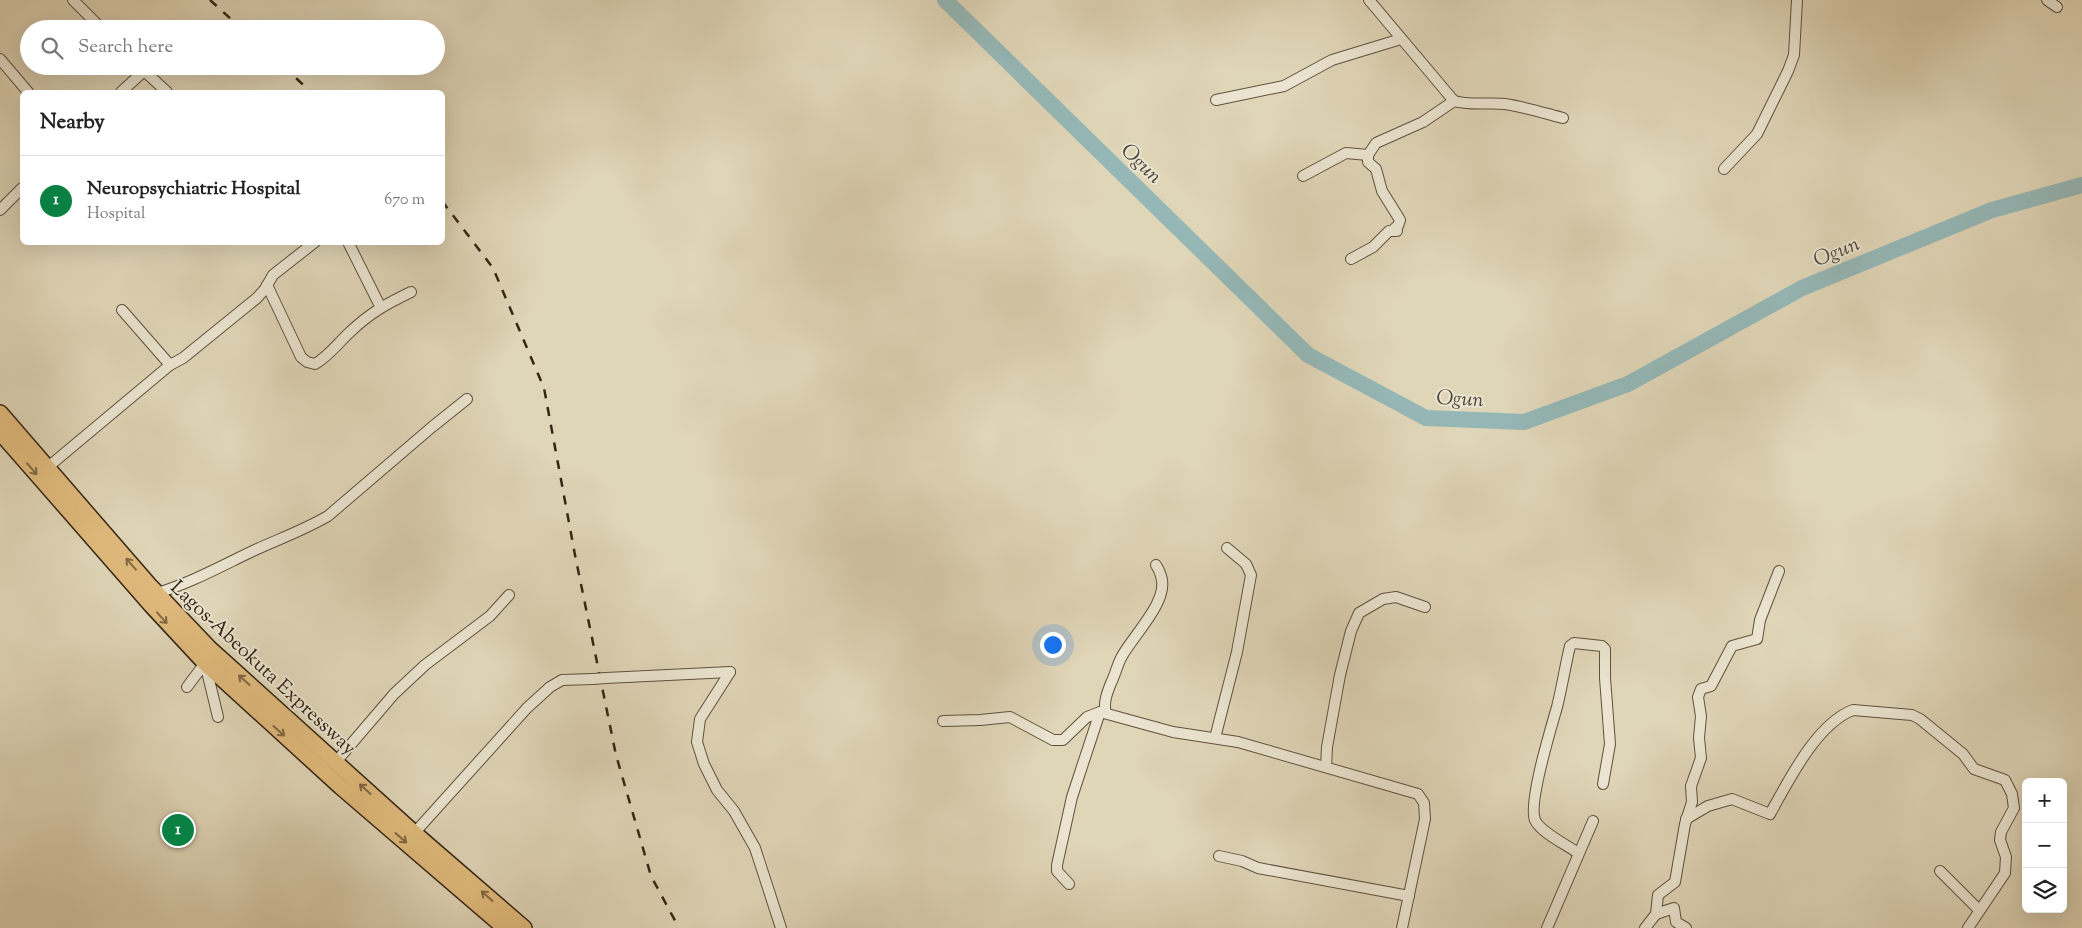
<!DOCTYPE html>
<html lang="en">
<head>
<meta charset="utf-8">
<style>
  :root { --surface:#fff; --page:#f2f2f2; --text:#222; --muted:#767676; --line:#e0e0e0; --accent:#0b8043 }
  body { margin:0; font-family:"Sorts Mill Goudy",serif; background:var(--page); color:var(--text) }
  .controls { position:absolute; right:15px; bottom:15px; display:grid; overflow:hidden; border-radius:8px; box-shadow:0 5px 20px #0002 }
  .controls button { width:45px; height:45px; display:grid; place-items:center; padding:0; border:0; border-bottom:1px solid var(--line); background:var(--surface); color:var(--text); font:25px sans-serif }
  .you { position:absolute; left:1052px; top:644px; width:18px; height:18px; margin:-12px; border:4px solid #fff; border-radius:50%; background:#1a73e8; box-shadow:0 0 0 8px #1a73e833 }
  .badge { display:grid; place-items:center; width:32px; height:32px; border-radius:50%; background:var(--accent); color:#fff; font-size:16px; font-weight:700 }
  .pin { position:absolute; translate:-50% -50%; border:2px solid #fff; box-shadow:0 1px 5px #0006 }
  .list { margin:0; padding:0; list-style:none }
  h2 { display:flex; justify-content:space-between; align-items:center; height:65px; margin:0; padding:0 20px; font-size:21px }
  h2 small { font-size:16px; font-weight:400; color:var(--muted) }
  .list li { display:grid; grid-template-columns:32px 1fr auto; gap:15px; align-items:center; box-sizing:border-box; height:90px; padding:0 20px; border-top:1px solid var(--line) }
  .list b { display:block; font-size:19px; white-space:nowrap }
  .list p { margin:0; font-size:16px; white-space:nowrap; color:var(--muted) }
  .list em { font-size:16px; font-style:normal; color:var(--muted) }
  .icon { flex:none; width:28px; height:28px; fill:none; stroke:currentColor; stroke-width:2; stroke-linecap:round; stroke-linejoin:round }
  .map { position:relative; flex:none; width:2082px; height:928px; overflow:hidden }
  .search { position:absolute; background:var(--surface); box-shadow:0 5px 20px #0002; left:20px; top:20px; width:425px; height:55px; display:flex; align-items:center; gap:12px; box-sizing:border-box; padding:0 18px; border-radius:28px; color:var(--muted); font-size:19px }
  .panel { position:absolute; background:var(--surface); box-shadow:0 5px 20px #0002; left:20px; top:90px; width:425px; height:155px; border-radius:8px }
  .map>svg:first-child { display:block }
</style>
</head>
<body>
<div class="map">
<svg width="2082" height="928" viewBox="0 0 2082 928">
  <rect width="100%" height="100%" fill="#dfd5b7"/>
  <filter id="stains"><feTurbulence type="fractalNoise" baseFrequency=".004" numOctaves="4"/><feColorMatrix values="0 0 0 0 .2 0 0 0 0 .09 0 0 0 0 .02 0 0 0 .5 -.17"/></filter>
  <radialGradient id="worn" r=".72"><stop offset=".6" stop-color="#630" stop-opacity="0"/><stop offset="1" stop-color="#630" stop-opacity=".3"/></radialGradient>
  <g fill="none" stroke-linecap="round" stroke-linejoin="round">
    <polyline stroke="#95b7b6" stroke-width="16" points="945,0 1308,355 1426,418 1524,422 1628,384 1802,288 1992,210 2082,185"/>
    <g stroke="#60513e" stroke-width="12">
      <g id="minor">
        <polyline points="73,0 102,29"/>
        <polyline points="1369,0 1454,101"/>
        <polyline points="2047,0 2057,7"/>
        <polyline points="0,59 28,92"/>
        <polyline points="139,66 167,92"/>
        <polyline points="121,92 144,71"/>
        <polyline points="1216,100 1284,86 1332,60 1401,39"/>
        <polyline points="1724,169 1757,134 1788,71 1794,55 1797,0"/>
        <path d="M 1303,176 L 1346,153 L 1368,155 L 1376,143 L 1423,122 L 1454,101 C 1472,106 1487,102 1505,104 C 1525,107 1544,113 1563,118"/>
        <polyline points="0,210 22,188"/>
        <polyline points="348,242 380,306"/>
        <polyline points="1351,259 1373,247 1389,231 1397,231 1395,228 1398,226 1400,220 1382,191 1376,169 1368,162 1368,155"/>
        <path d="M 267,285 L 301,357 L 307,362 L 315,364 C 329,356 338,343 350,332 C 370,313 386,304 411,292"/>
        <polyline points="122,310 170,365"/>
        <polyline points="48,467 170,365 183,358 257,298 265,289 273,275 315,242"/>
        <path d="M 157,593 C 191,583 223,565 255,550 C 279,539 304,530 328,516 L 432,427 L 467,399"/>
        <polyline points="730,672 700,719 697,742 704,764 717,790 734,811 755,848 781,928"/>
        <polyline points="606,678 730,672"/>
        <polyline points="187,687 205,663 218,717"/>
        <path d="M 1106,713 C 1103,703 1107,693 1111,683 C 1115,675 1117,666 1121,658 C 1132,636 1170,601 1161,576 C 1160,572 1158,568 1156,565"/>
        <polyline points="943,721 980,720 1010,717 1053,740 1063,740 1087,717 1100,712 1173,732 1238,742 1418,794 1424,803 1425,819 1402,928"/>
        <polyline points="1215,738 1237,652 1251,575 1246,564 1227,548"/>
        <polyline points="335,763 394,694 425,665 490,616 509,595"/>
        <polyline points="1326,767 1327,747 1340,675 1351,631 1359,613 1383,599 1396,597 1425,607"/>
        <path d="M 1686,819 L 1708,806 L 1732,799 L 1770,814 C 1788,782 1816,724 1853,710 L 1912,715 L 1920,719 L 1963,754 L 1974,769 L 2005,780 L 2012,794 L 2014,808 L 2001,832 L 2000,840 L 2006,857 L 2005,873 L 1968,928"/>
        <polyline points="413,832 418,829 527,708 550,687 562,680 593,679"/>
        <path d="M 1578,853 C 1567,845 1540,832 1535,820 C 1528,803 1551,728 1557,707 C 1562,687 1565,667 1570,646 L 1574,643 L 1602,646 L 1605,649 L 1605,678 L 1610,744 L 1603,784"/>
        <polyline points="1219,856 1242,861 1258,868 1409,896"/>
        <polyline points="1940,871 1979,910"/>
        <polyline points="1069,884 1057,871 1057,865 1072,797 1100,712"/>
        <polyline points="1656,914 1674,908 1676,922 1686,928"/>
        <polyline points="1547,928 1593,821"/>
        <polyline points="1645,928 1656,914 1658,895 1675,882 1685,824 1692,802 1691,786 1701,758 1699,738 1701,716 1698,697 1701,689 1711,686 1732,646 1757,639 1760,620 1779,571"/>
      </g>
    </g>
    <g stroke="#352515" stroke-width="18">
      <g id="highway">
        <polyline points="0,413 149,585 209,648 413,832 524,928"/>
        <polyline points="0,432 152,606 205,663 341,787 505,928"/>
      </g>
    </g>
    <use href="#minor" stroke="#eae4d0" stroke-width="10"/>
    <use href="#highway" stroke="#e0ba7c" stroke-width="15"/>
    <g stroke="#352515" stroke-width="2.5" stroke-dasharray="9 9" stroke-linecap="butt">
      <polyline points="210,0 242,29"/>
      <polyline points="283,66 311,92"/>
      <polyline points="442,201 493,268 544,388 575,555 616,755 651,876 679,928"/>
    </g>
    <g stroke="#60513e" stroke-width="12" stroke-linecap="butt">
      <polyline id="minor-bridge" points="593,679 606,678"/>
    </g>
    <use href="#minor-bridge" stroke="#eae4d0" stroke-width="10"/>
  </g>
  <defs><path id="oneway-shaft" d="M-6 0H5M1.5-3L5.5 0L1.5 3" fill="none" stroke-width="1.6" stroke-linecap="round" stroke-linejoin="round" transform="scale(1.25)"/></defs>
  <g stroke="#826843">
    <use href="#oneway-shaft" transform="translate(32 469) rotate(49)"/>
    <use href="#oneway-shaft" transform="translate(131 564) rotate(-131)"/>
    <use href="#oneway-shaft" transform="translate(162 618) rotate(48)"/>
    <use href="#oneway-shaft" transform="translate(244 680) rotate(-138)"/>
    <use href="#oneway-shaft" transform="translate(279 731) rotate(42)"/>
    <use href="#oneway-shaft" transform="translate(365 789) rotate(-138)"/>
    <use href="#oneway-shaft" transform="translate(401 838) rotate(41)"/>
    <use href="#oneway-shaft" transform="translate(487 896) rotate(-139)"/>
  </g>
  <g text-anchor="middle" stroke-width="4" stroke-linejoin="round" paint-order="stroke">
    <g font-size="20" fill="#352515" stroke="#eae4d0">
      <text transform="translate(264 667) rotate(43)" y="7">Lagos-Abeokuta Expressway</text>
    </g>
    <g font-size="21" font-style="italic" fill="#4d4a3d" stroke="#eae4d0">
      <text transform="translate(1142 163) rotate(44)" y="7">Ogun</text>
      <text transform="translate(1836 251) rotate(-22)" y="7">Ogun</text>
      <text transform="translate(1460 398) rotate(3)" y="7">Ogun</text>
    </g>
  </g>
  <rect width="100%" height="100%" filter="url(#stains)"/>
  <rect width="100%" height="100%" fill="url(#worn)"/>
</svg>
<div class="controls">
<button>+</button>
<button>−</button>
<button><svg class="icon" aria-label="layers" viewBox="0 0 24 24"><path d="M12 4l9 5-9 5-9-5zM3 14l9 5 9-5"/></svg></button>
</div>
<div class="you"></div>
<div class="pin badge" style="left:178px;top:830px">1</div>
<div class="search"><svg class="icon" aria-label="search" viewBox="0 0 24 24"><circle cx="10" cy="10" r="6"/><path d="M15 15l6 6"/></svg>Search here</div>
<section class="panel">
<h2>Nearby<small></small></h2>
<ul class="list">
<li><span class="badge">1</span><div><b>Neuropsychiatric Hospital</b><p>Hospital</p></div><em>670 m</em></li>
</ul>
</section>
</div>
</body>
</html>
